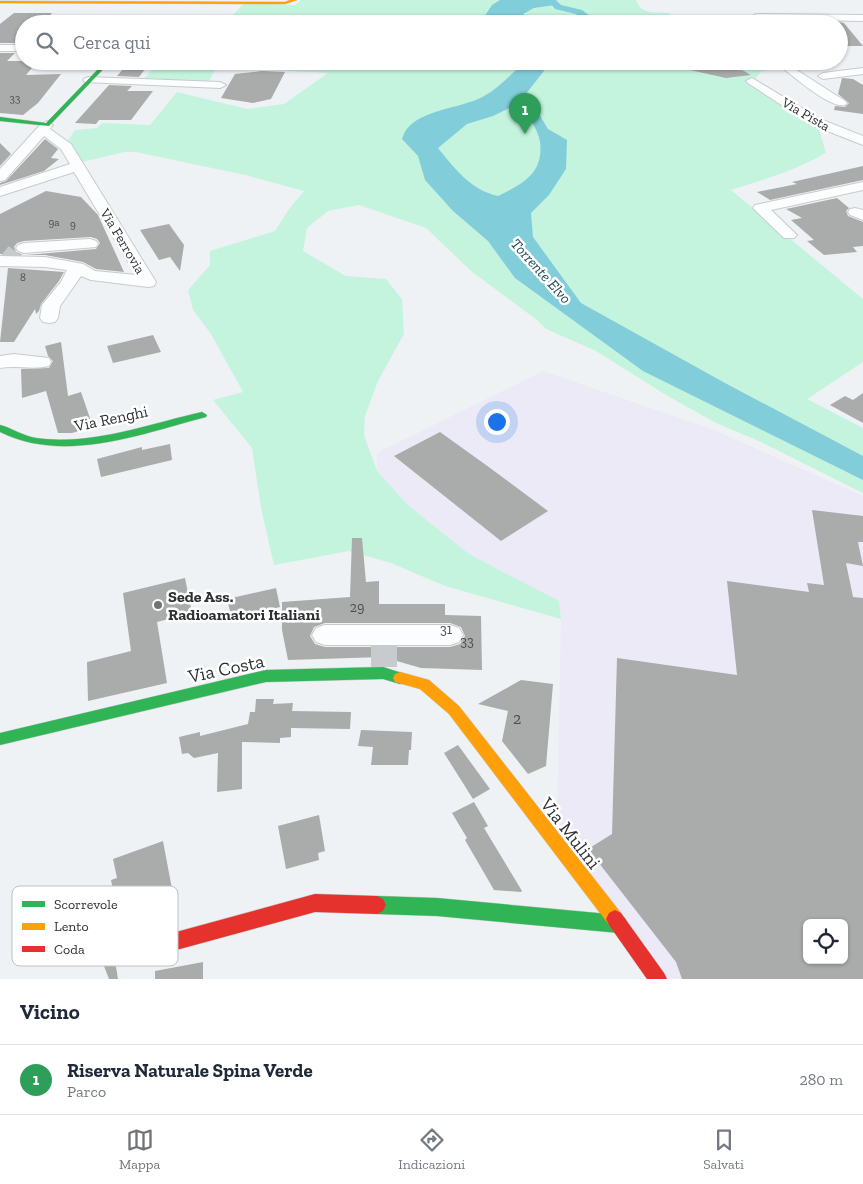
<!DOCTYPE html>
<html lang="it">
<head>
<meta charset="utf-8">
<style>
  :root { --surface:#fff; --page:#f2f2f3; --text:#1f2937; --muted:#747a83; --line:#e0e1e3; --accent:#717376 }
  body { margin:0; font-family:"Zilla Slab",serif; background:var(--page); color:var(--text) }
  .controls { position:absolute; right:15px; bottom:15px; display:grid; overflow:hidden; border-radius:8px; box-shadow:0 1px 4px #0004 }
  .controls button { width:45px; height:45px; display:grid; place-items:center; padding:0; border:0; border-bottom:1px solid var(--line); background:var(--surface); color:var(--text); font:25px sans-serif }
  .you { position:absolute; left:496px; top:421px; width:18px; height:18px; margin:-12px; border:4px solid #fff; border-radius:50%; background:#1a73e8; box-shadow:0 0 0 8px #1a73e833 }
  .badge { display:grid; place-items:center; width:32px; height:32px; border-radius:50%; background:var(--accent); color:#fff; font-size:16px; font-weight:700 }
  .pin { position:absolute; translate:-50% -41px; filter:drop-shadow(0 1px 2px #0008) }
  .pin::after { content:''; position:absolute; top:26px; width:18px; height:15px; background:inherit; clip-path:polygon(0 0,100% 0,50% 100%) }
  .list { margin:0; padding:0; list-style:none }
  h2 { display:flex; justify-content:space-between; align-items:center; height:65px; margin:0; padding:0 20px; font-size:21px }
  h2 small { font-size:16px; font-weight:400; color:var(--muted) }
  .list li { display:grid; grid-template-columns:32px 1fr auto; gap:15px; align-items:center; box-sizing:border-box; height:70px; padding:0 20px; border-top:1px solid var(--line) }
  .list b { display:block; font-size:19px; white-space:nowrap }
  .list p { margin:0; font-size:16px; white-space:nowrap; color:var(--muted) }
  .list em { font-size:16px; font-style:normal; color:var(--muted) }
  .icon { flex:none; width:28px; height:28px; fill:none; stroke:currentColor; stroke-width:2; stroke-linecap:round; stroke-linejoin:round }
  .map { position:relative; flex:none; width:863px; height:979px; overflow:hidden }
  .search { position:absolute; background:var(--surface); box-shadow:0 1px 4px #0004; left:15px; right:15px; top:15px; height:55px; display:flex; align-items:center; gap:12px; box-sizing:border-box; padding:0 18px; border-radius:28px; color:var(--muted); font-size:19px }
  .sheet { height:135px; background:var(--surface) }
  nav { display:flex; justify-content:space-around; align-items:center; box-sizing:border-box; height:70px; border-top:1px solid var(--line); background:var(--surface); font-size:14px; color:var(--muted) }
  nav a { display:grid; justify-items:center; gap:2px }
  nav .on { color:var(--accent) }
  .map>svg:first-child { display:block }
</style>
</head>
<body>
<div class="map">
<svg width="863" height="979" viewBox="0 0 863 979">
  <rect width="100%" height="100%" fill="#eef2f5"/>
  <path fill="#eceaf7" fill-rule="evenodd" d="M 543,371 L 712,429 L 863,496 L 863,979 L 666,979 L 557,827 L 561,619 L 559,602 L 469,554 L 408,505 L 377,471 L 377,453 ZM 807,923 L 844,923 L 844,960 L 807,960 Z"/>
  <g fill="#c5f4de">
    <path d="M 301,0 L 636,0 C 641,15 656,12 669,13 L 673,24 L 225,24 L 244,3 L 295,5 Z"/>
    <path d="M 159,61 L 775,61 L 788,68 L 762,71 L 753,82 L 818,126 L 826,153 C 796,170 763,180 731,190 L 863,299 L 863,362 L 807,399 L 863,428 L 863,493 L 761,442 L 716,423 L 666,395 L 596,351 L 546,329 L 537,320 L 471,271 L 426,228 L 359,205 L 328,211 L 307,228 L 303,251 L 346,276 L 386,279 L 402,299 L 404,334 L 378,381 L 365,416 L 364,435 L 377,471 L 408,505 L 469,554 L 559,601 L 561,619 L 445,586 L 391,563 L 349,551 L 274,565 L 261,508 L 252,448 L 213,400 L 243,392 L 211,334 L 193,310 L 188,290 L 210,265 L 210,251 L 275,231 L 289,209 L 304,191 L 245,175 L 136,152 L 124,152 L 82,162 L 68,140 L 75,130 L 97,128 L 102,123 L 150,125 L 177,92 L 247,109 L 284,104 L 328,73 L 256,69 L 257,62 L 233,62 L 217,66 L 208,83 L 143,80 Z"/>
  </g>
  <g fill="#82cdda">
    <polygon points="500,0 554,0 555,5 534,8 523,14 535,24 488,24 482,20 492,5"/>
    <path d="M 526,61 L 549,61 L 547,67 L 518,104 L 493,116 L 467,124 L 438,148 C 455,169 471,190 498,196 C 522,184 544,174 540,142 C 539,132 530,120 526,110 L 539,114 L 548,129 L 567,140 L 566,169 L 549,195 L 531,213 L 533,237 L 581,303 L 725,383 L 863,456 L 863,480 L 643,371 L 515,278 L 488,241 L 453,211 L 425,180 L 418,156 L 402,139 C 410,109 460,110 484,96 C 499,88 513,72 526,61 Z"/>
  </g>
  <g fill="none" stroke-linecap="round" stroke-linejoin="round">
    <polygon fill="#82cdda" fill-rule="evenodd" points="548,0 556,0 561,5 582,10 601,24 591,24 576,14 555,9"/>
  </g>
  <g fill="#aaabab" fill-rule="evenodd">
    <polygon points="14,13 52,13 42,24 24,24 24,43 0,43 0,24"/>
    <polygon points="839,22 844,23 863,46 839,46"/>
    <polygon points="0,53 15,53 7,61 38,61 26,75 61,74 38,103 23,115 0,113"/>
    <polygon points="130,61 151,61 139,77 117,76"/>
    <polygon points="682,61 726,61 751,75 726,78 681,68"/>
    <polygon points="262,71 285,72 271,99 253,103 221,98 235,74"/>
    <polygon points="842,78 853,79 863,85 863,114 834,110 835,106 845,107 849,103 838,94"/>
    <polygon points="109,85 132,86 127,91 153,91 131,120 99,120 96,124 75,123"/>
    <polygon points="45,139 58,149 51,158 59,159 44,171 0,185 0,183 6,181"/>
    <polygon points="0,143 11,154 0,166"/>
    <polygon points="863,166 863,180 770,200 757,192 797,184 792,182"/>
    <polygon points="46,191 81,197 98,215 124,272 96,269 83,262 45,255 26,255 96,249 100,243 97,239 91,237 24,241 17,243 14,247 16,252 23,255 0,254 0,214"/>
    <polygon points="837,198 849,208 846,211 848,216 863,222 863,246 853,247 857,252 824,255 807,241 814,240 791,220 802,218 786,209"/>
    <polygon points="169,224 184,245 180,271 170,257 159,260 140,230"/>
    <polygon points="8,268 64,272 59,281 41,304 39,311 36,314 35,309 14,342 0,342"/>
    <polygon points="153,335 161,352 113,363 107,346"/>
    <polygon points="61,342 68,396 81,392 93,427 72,433 58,433 46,391 22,398 21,369 49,368 53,361 48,356 45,346"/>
    <polygon points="863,393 863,423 830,405 845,396 853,400"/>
    <polygon points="440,432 486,465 548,511 501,541 394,456"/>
    <polygon points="170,444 172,460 101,477 97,459 142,447 142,450"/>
    <path d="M 812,510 L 863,516 L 863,542 L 858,542 L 863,566 L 846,563 L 853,597 L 863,598 L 863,979 L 682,979 L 676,962 L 588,849 L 612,834 L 617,658 L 737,675 L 727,581 L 809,592 L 807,583 L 824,585 ZM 807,923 L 844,923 L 844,960 L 807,960 Z"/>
    <path d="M 352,538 L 362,538 L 366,582 L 379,581 L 379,604 L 445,604 L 445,615 L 481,616 L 482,670 L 421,668 L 383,657 L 288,660 L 282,630 L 282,602 L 350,597 ZM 325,623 L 450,623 L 461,627 L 465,636 L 460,644 L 450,647 L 325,647 L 315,644 L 310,636 L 314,627 Z"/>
    <polygon points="185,578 192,613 157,622 167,683 88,701 87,662 131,651 123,593"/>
    <polygon points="276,588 280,607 232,619 227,599"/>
    <polygon points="521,680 553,684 546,766 528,774 502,741 508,711 478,704"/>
    <polygon points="256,699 274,699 273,704 293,703 292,711 351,712 350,729 291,728 291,737 280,738 280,743 242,742 242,789 217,792 218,753 194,758 188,753 182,754 179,737 200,732 200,736 248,724 250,712 255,712"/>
    <polygon points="361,730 412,732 411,750 409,750 408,765 371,765 373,747 358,746"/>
    <polygon points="458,745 490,789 473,799 444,753"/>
    <polygon points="474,802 488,826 484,828 522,891 521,892 494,890 465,840 467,838 452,813"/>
    <polygon points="319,815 325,851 318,853 319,860 286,869 278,826"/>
    <polygon points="163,841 175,905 110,930 118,979 109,979 87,922 80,924 67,907 113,890 111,880 117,878 113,859"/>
    <polygon points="203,962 203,979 155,979 155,971"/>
  </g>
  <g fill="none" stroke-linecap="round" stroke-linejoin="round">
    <polyline stroke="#c7cbce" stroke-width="16" stroke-dasharray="16 8" stroke-linecap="butt" points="8,260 15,251"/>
    <polyline stroke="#c7cbce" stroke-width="26" stroke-dasharray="26 12" stroke-linecap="butt" points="384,646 384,667"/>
    <g stroke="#c8cbcd" stroke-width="2">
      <g id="street">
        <polygon points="756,14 863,15 863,21 753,19 751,17"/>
        <rect x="0" y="45" width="24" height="6"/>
        <path d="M 789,65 L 845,101 L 847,103 L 845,105 C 831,109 797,79 785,70 L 784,68 L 785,66 Z"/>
        <polygon points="863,68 863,74 823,79 818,76 823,73"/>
        <polygon points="89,77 220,82 226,85 220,88 85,82 83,80 85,78"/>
        <polygon points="752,78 820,119 863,136 863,145 812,125 748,83 746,81"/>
        <polygon points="47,121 53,125 50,129 71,144 156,282 154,286 148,287 91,280 81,276 60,306 58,318 55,322 49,323 43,322 40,318 42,305 61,282 67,270 45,267 0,266 0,256 45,257 83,264 95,271 136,275 74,172 0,196 0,187 70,164 61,149 44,136 5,180 0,181 0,169 39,126"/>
        <polygon points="863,182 863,190 771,210 797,235 794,238 784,238 753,208 755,205 760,204"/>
        <polygon points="855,208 863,210 863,220 850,215 848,212 850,209"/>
        <polygon points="90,239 96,241 98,244 96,247 24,253 18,251 16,248 18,245 24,243"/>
        <path d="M 14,354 L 49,358 L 51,362 L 49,366 C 33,370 16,365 0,368 L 0,356 Z"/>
        <polygon points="325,625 450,625 459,628 463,635 459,642 450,645 325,645 316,642 312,635 316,628"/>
      </g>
    </g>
    <g stroke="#c8cbcd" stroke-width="1">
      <g id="fast">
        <polygon points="106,61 111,61 49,126 0,121 0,117 46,123"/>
        <path d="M 202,412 L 207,415 L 206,417 C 140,434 65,464 0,432 L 0,425 C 12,428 23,436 36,438 C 92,446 148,424 202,412 Z"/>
        <polygon points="383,667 405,674 407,678 405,682 400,684 383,679 266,682 0,745 0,733 266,670"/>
        <polygon points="377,896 437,898 619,915 625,918 628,924 625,930 619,933 437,916 377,914 371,911 368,905 371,899"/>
      </g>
    </g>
    <g stroke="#c8cbcd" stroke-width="1">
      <g id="slow">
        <polygon points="290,0 297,0 285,4 0,3 0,1 285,2"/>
        <polygon points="400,672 429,680 459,706 621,913 624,919 621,925 615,928 609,925 449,714 420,689 395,682 393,678 395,674"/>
      </g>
    </g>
    <g stroke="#c8cbcd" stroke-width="1">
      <g id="jam">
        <polygon points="315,894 377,896 383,899 386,905 383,911 377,914 315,912 136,961 130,958 127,952 130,946 136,943"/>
        <polygon points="615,910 621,913 664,973 667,979 647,979 609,925 606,919 609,913"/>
      </g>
    </g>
    <use href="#street" fill="#fcfdfe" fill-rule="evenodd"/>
    <use href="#fast" fill="#30b455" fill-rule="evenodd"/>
    <use href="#slow" fill="#ff9f0a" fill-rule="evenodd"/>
    <use href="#jam" fill="#e5322d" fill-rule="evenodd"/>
  </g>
  <circle fill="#717376" stroke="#fff" stroke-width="2" cx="158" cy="605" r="5"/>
  <g text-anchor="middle" stroke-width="5" stroke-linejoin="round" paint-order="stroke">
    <g font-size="11" fill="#4c4e50">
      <text x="15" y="102">33</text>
      <text x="54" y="226">9a</text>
      <text x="73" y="228">9</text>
      <text x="23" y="281">8</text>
    </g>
    <g font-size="14" fill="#2d2f32" stroke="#fff">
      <text transform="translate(806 114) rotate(30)" y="5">Via Pista</text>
      <text transform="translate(123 241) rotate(59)" y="5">Via Ferrovia</text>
    </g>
    <g font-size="14" fill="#4c4e50">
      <text x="357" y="612">29</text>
      <text x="446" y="634">31</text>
      <text x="467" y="646">33</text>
    </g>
    <g font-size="15" font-style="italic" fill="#1b4a52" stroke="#fff">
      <text transform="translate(541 271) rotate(48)" y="5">Torrente Elvo</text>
    </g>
    <g font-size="16" fill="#2d2f32" stroke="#fff">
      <text transform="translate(111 418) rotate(-12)" y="6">Via Renghi</text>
    </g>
    <g font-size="16" font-weight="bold" fill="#2d2f32" stroke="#fff" text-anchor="start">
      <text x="168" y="602">Sede Ass.<tspan x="168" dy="18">Radioamatori Italiani</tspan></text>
    </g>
    <g font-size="16" fill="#4c4e50">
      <text x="517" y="724">2</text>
    </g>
    <g font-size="19" fill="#2d2f32" stroke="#fff">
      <text transform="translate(226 668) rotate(-12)" y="7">Via Costa</text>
      <text transform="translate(571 833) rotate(52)" y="7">Via Mulini</text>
    </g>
  </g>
  <rect x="12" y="886" width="166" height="80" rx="8" fill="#fff" stroke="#c0c1c2" stroke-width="1"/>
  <rect x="22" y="901" width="23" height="6" fill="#30b455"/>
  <rect x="22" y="923" width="23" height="7" fill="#ff9f0a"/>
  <rect x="22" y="946" width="23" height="6" fill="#e5322d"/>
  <g font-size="14" fill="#2d2f32">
    <text x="54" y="909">Scorrevole</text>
    <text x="54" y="931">Lento</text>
    <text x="54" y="954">Coda</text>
  </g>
</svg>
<div class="controls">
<button><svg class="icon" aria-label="locate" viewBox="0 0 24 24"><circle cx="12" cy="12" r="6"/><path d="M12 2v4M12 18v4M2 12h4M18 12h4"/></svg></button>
</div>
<div class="you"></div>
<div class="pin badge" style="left:525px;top:134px;background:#2e9e5b">1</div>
<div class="search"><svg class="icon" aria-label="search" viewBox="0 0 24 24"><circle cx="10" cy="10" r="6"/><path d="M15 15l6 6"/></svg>Cerca qui</div>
</div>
<section class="sheet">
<h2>Vicino<small></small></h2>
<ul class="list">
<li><span class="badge" style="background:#2e9e5b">1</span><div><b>Riserva Naturale Spina Verde</b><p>Parco</p></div><em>280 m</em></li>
</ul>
</section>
<nav>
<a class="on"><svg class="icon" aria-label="map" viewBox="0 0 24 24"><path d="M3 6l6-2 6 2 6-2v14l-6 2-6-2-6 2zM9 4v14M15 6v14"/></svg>Mappa</a>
<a><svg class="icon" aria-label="directions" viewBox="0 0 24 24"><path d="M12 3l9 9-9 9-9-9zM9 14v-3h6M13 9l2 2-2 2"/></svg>Indicazioni</a>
<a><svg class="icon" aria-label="saved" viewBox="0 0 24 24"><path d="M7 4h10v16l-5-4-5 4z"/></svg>Salvati</a>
</nav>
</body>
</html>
